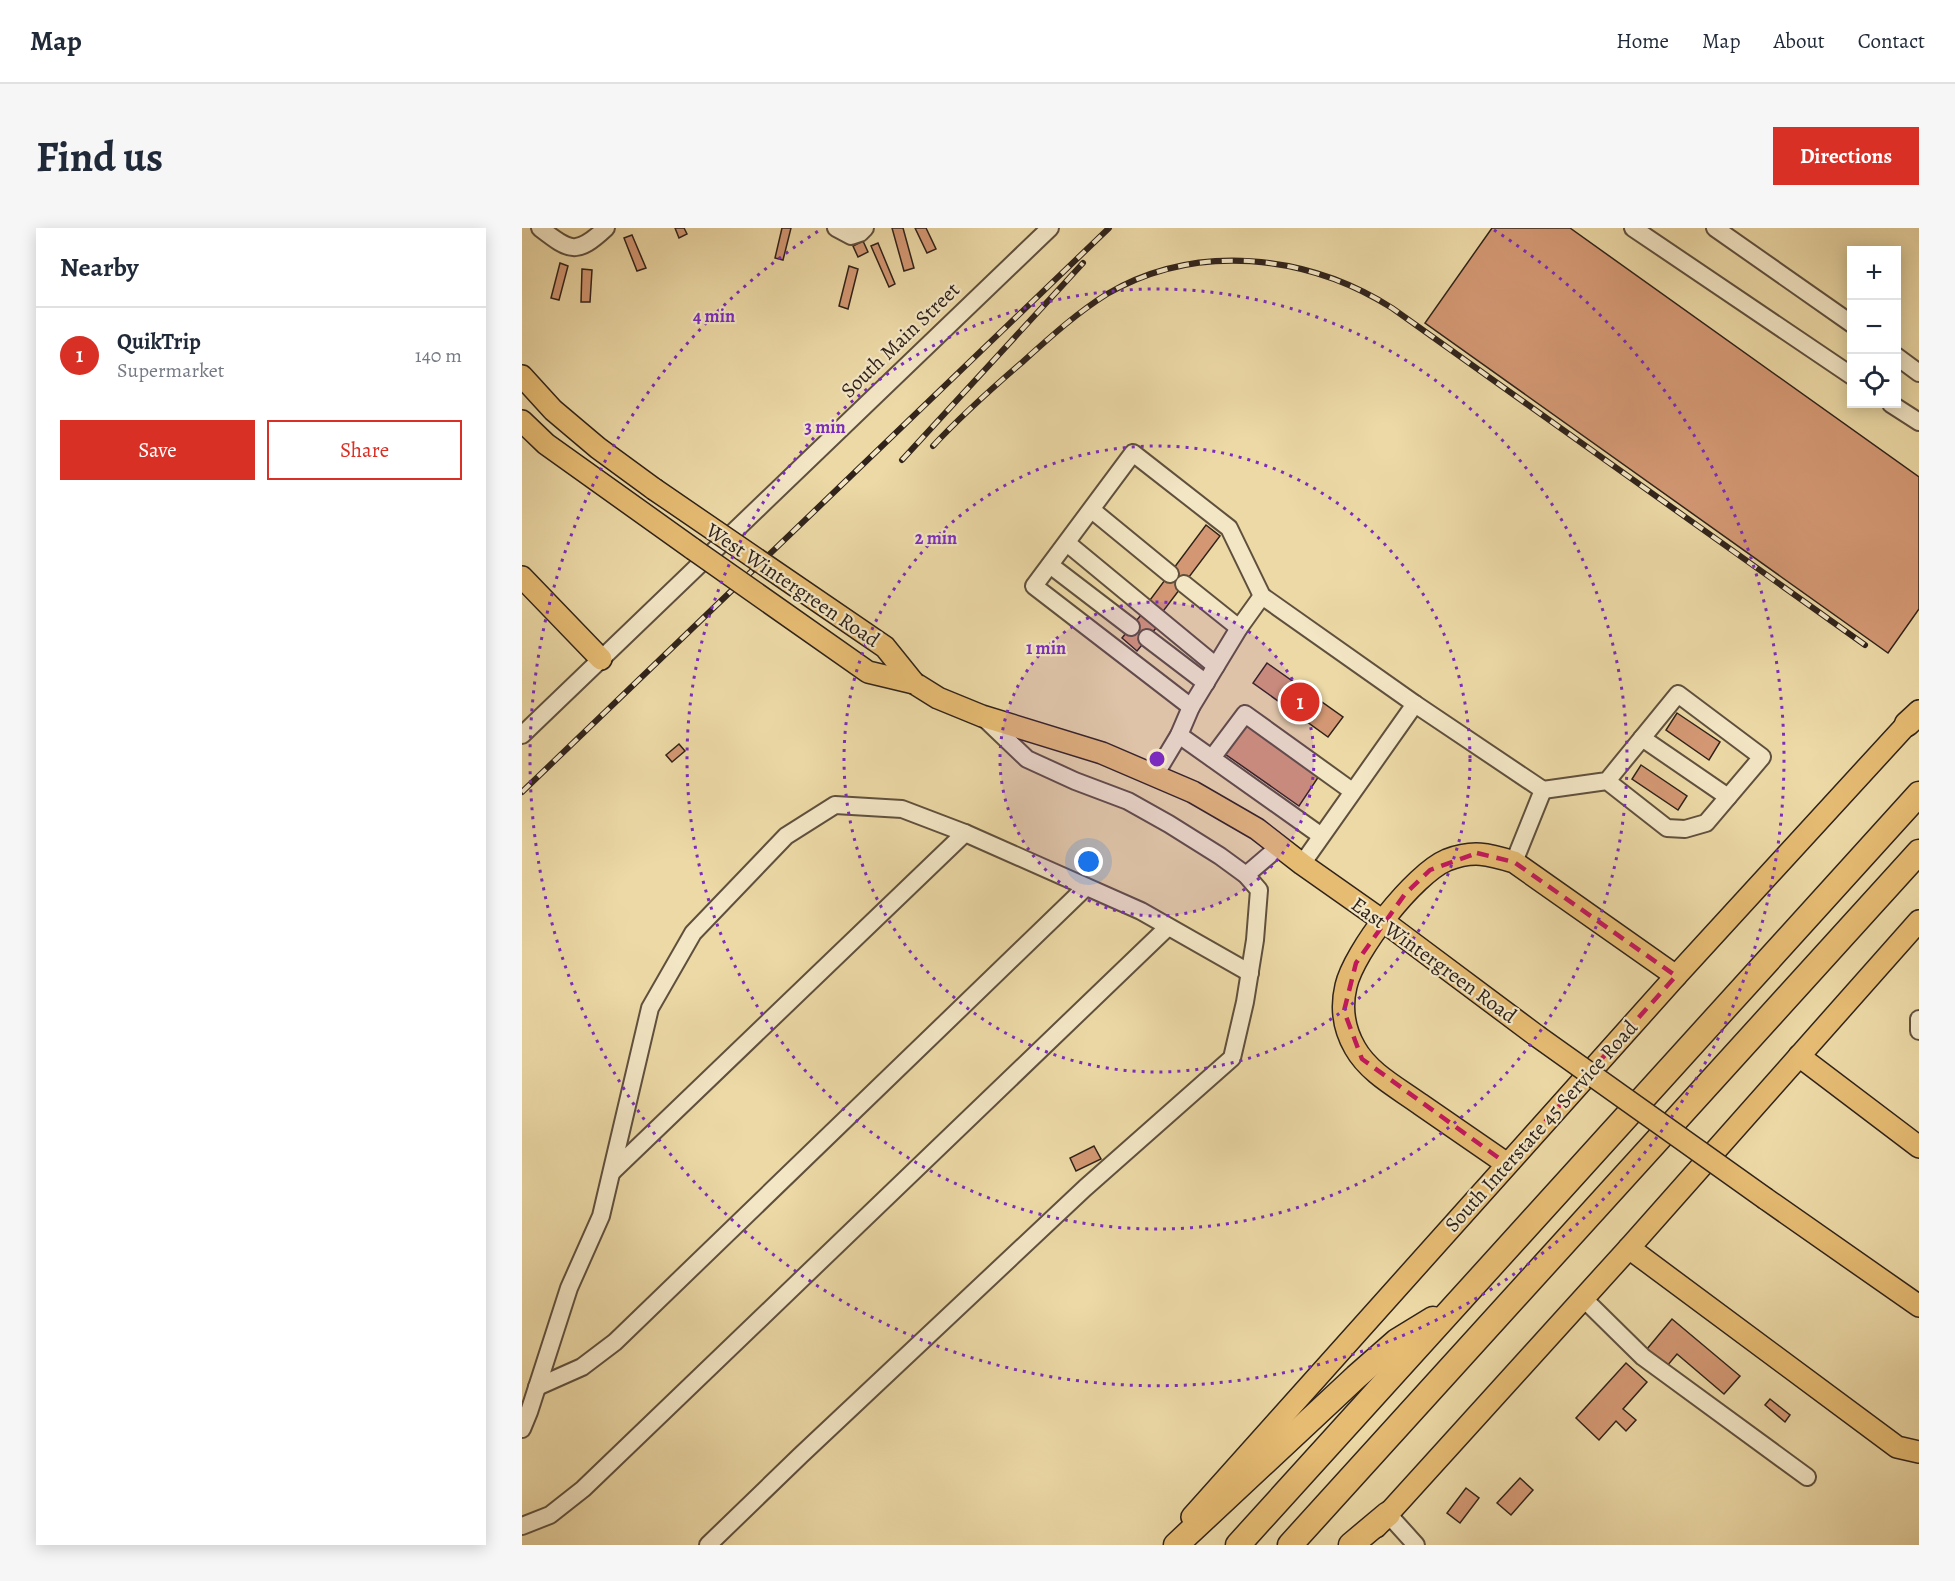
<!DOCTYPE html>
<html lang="en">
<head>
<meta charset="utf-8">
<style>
  :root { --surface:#fff; --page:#f6f6f7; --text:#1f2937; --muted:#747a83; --line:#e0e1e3; --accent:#d93025 }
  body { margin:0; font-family:Alegreya,serif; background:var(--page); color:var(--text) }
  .controls { position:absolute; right:18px; top:18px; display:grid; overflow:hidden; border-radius:0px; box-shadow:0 3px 15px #0003 }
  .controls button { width:54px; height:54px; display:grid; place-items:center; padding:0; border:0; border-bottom:2px solid var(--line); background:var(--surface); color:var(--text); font:30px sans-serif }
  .you { position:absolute; left:567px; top:634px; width:21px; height:21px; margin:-15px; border:4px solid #fff; border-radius:50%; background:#1a73e8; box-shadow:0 0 0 9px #1a73e833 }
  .badge { display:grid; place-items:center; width:39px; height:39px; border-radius:50%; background:var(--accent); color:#fff; font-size:20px; font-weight:700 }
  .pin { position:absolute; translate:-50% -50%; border:3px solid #fff; box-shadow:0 2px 6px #0006 }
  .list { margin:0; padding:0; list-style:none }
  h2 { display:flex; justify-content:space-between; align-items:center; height:78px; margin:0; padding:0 24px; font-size:26px }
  h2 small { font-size:20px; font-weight:400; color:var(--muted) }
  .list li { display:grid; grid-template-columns:39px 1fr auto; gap:18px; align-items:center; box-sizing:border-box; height:96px; padding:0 24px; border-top:2px solid var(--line) }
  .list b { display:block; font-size:22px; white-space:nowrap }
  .list p { margin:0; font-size:20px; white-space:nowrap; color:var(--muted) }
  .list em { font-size:20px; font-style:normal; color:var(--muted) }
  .actions { display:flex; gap:12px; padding:18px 24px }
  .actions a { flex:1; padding:14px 0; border:2px solid var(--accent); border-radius:0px; text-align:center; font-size:21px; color:var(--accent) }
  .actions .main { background:var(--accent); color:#fff }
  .icon { flex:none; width:33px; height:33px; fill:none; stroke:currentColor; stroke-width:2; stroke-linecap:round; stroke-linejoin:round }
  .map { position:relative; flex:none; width:1397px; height:1317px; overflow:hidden; border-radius:0px }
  header { display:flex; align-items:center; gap:36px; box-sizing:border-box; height:84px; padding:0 30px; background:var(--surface); border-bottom:2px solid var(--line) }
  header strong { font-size:28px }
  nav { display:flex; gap:33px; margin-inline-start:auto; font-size:21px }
  .intro { display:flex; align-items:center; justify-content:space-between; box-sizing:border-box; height:144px; padding:0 36px }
  h1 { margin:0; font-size:42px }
  .button { padding:15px 27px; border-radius:0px; background:var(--accent); color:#fff; font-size:21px; font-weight:700 }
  main { display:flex; gap:36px; padding:0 36px }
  aside { flex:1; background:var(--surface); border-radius:0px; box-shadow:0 3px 15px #0003 }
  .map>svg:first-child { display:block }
</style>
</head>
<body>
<header>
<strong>Map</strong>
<nav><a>Home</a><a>Map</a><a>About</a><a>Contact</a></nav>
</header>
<div class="intro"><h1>Find us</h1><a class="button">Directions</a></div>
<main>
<aside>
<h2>Nearby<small></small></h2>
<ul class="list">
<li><span class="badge">1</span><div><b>QuikTrip</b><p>Supermarket</p></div><em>140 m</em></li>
</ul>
<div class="actions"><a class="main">Save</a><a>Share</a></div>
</aside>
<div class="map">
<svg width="1397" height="1317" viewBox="0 0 1397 1317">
  <rect width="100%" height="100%" fill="#ecd9a6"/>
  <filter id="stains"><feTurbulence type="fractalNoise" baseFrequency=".00333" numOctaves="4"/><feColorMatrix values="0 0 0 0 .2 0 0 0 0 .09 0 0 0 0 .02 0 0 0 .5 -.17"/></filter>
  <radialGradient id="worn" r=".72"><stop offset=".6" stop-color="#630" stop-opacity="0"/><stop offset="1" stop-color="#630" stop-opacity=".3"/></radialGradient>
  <g fill="#d39873" stroke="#30231b" stroke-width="1.5">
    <polygon points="153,0 162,0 165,6 157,10"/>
    <polygon points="260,0 269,0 261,32 253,30"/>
    <polygon points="370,0 381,0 392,40 382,43"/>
    <polygon points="393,0 404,0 414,21 405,25"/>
    <polygon points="970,0 1048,0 1397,249 1397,381 1366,425 903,95"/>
    <polygon points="110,7 124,40 115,43 102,10"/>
    <polygon points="341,13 346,24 336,29 331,18"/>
    <polygon points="356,15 373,56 367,59 349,18"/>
    <polygon points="38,35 46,38 37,72 29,70"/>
    <polygon points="327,38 336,41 326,81 317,78"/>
    <polygon points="60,41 70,42 68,74 59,74"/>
    <polygon points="684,297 698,308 639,386 625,376"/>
    <polygon points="619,387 634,400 615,423 600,410"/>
    <polygon points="745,435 821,489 806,509 731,455"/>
    <polygon points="1155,485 1198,514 1187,532 1144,502"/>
    <polygon points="724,496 797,548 777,578 703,526"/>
    <polygon points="157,516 163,523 150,534 144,527"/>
    <polygon points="1119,537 1165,568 1156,582 1110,551"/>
    <polygon points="572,918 579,931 554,943 548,930"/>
    <polygon points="1150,1091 1218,1148 1202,1166 1155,1126 1145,1138 1125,1121"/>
    <polygon points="1104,1135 1125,1154 1101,1181 1114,1192 1104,1203 1094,1193 1077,1212 1054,1190"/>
    <polygon points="1248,1171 1268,1187 1263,1194 1243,1177"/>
    <polygon points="998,1250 1011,1262 989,1287 975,1275"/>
    <polygon points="944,1260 957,1270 938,1295 925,1285"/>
  </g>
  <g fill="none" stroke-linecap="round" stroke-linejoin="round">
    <g stroke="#5f503e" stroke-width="20">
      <g id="minor">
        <path d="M 18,0 C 48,23 54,28 84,0"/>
        <polyline points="314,0 329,8 338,5 343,0"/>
        <polyline points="1111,0 1330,148"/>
        <polyline points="1193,0 1330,96"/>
        <polyline points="1374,128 1397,145"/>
        <polyline points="1369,176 1397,194"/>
        <polyline points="570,282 648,346"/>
        <polyline points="545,315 694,438"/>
        <polyline points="528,337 609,399"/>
        <polyline points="662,356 717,400"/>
        <polyline points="625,410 684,455"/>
        <polyline points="669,479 717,400 740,368"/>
        <polyline points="0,507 528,0"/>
        <polyline points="657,507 798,607"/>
        <polyline points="1120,510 1206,569"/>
        <polyline points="690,530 723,486 830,563"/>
        <polyline points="633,547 657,507 669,479 512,358 611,225 707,300 740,368 893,476 1021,562 992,634"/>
        <polyline points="1021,562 1085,553 1156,466 1240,529 1184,595 1163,601 1145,600 1085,553"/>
        <polyline points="780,636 893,476"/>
        <polyline points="724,647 758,618"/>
        <polyline points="1397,791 1397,803"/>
        <polyline points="90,944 443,605"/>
        <polyline points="1061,1070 1121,1129 1285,1249"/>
        <polyline points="15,1159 60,1139 93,1114 564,659"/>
        <polyline points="0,1201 7,1184 47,1060 79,988 128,780 171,705 264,608 313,577 380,581 443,605 619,683 728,745"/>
        <polyline points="866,1286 894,1317"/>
        <polyline points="0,1298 28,1287 61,1261 646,699"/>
        <polyline points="186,1317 279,1227 563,960 710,830 723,774 733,712 737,662 724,647 698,628 647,596 606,573 553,553 505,531 461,489"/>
      </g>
    </g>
    <g stroke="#30231b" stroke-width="24">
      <g id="major">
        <polyline points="0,148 31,182 76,220 132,261"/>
        <polyline points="0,193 24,216 171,321"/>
        <polyline points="0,349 79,431"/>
        <polyline points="392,455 416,470 460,488 580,525 671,564 735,601 780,636 861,693 1015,808"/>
        <polyline points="1277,828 1397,919"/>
        <path d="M 985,936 C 956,916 927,896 898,876 C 876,860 847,845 833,820 C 822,801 819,779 824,758 C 832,723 892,646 925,632 C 951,622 966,626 992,634 L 1154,748"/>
        <polyline points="1244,971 1397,1078"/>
        <polyline points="1107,1020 1375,1219 1397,1224"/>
        <polyline points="670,1289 1154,748 1397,483"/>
        <polyline points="854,1299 1107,1020 1397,693"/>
      </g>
    </g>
    <g stroke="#30231b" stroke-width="27">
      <g id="highway">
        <polyline points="1385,496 1397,485"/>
        <polyline points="654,1317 834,1149 875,1113 911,1091"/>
        <polyline points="716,1317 1397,566"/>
        <polyline points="768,1317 1397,624"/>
        <polyline points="829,1317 866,1286"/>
      </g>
    </g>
    <use href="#minor" stroke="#f3e6c5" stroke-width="16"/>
    <use href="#major" stroke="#e6bc73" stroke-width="21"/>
    <use href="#highway" stroke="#e6bc73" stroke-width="24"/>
    <g stroke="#30231b" stroke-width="6">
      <g id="rail">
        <path d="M 411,218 C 438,189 467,163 497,137 C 525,112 553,86 585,66 C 674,14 785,26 870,80 L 1343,417"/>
        <polyline points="380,232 561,35"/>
        <polyline points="0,564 587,0"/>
      </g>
    </g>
    <use href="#rail" stroke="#f3e6c5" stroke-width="4" stroke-dasharray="11" stroke-linecap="butt"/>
    <g stroke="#30231b" stroke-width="24" stroke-linecap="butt">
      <g id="major-bridge">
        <polyline points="132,261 363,419 392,455"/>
        <polyline points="171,321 346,444 392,455"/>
        <polyline points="1015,808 1244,971"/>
      </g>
    </g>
    <use href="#major-bridge" stroke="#e6bc73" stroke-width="21"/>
  </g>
  <path fill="none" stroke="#c2185b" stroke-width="4.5" stroke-dasharray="12 8" stroke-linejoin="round" d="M 955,625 L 992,634 L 1154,748 L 985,936 L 840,831 L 822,783 L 834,735 L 883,666 L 908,642 Z"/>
  <circle cx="635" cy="531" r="157" fill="#7b2cbf" fill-opacity=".12"/>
  <g fill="none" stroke="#7b2cbf" stroke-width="3" stroke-dasharray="3 6">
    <circle cx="635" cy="531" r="157"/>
    <circle cx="635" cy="531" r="313"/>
    <circle cx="635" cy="531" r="470"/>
    <path d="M972 2A627 627 0 1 1 298 2"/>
  </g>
  <g text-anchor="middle" stroke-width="4.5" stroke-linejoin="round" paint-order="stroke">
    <g font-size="21" fill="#30231b" stroke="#f3e6c5">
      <text transform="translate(378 112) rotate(-44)" y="7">South Main Street</text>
      <text transform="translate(271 357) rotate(34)" y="7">West Wintergreen Road</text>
      <text transform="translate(912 732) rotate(36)" y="7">East Wintergreen Road</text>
      <text transform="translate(1019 898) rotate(-48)" y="7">South Interstate 45 Service Road</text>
    </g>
  </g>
  <circle cx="635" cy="531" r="9" fill="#7b2cbf" stroke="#f3e6c5" stroke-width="3"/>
  <g font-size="18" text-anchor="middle" font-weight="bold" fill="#7b2cbf" stroke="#f3e6c5" stroke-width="4.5" stroke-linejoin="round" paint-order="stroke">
    <text x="192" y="94">4 min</text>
    <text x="303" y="205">3 min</text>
    <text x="414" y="316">2 min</text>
    <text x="524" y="426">1 min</text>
  </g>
  <rect width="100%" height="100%" filter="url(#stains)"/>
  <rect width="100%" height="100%" fill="url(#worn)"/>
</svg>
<div class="controls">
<button>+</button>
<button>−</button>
<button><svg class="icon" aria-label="locate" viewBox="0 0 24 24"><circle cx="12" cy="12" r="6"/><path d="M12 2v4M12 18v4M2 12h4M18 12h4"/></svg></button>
</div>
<div class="you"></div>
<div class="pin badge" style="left:778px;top:474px">1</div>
</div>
</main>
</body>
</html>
